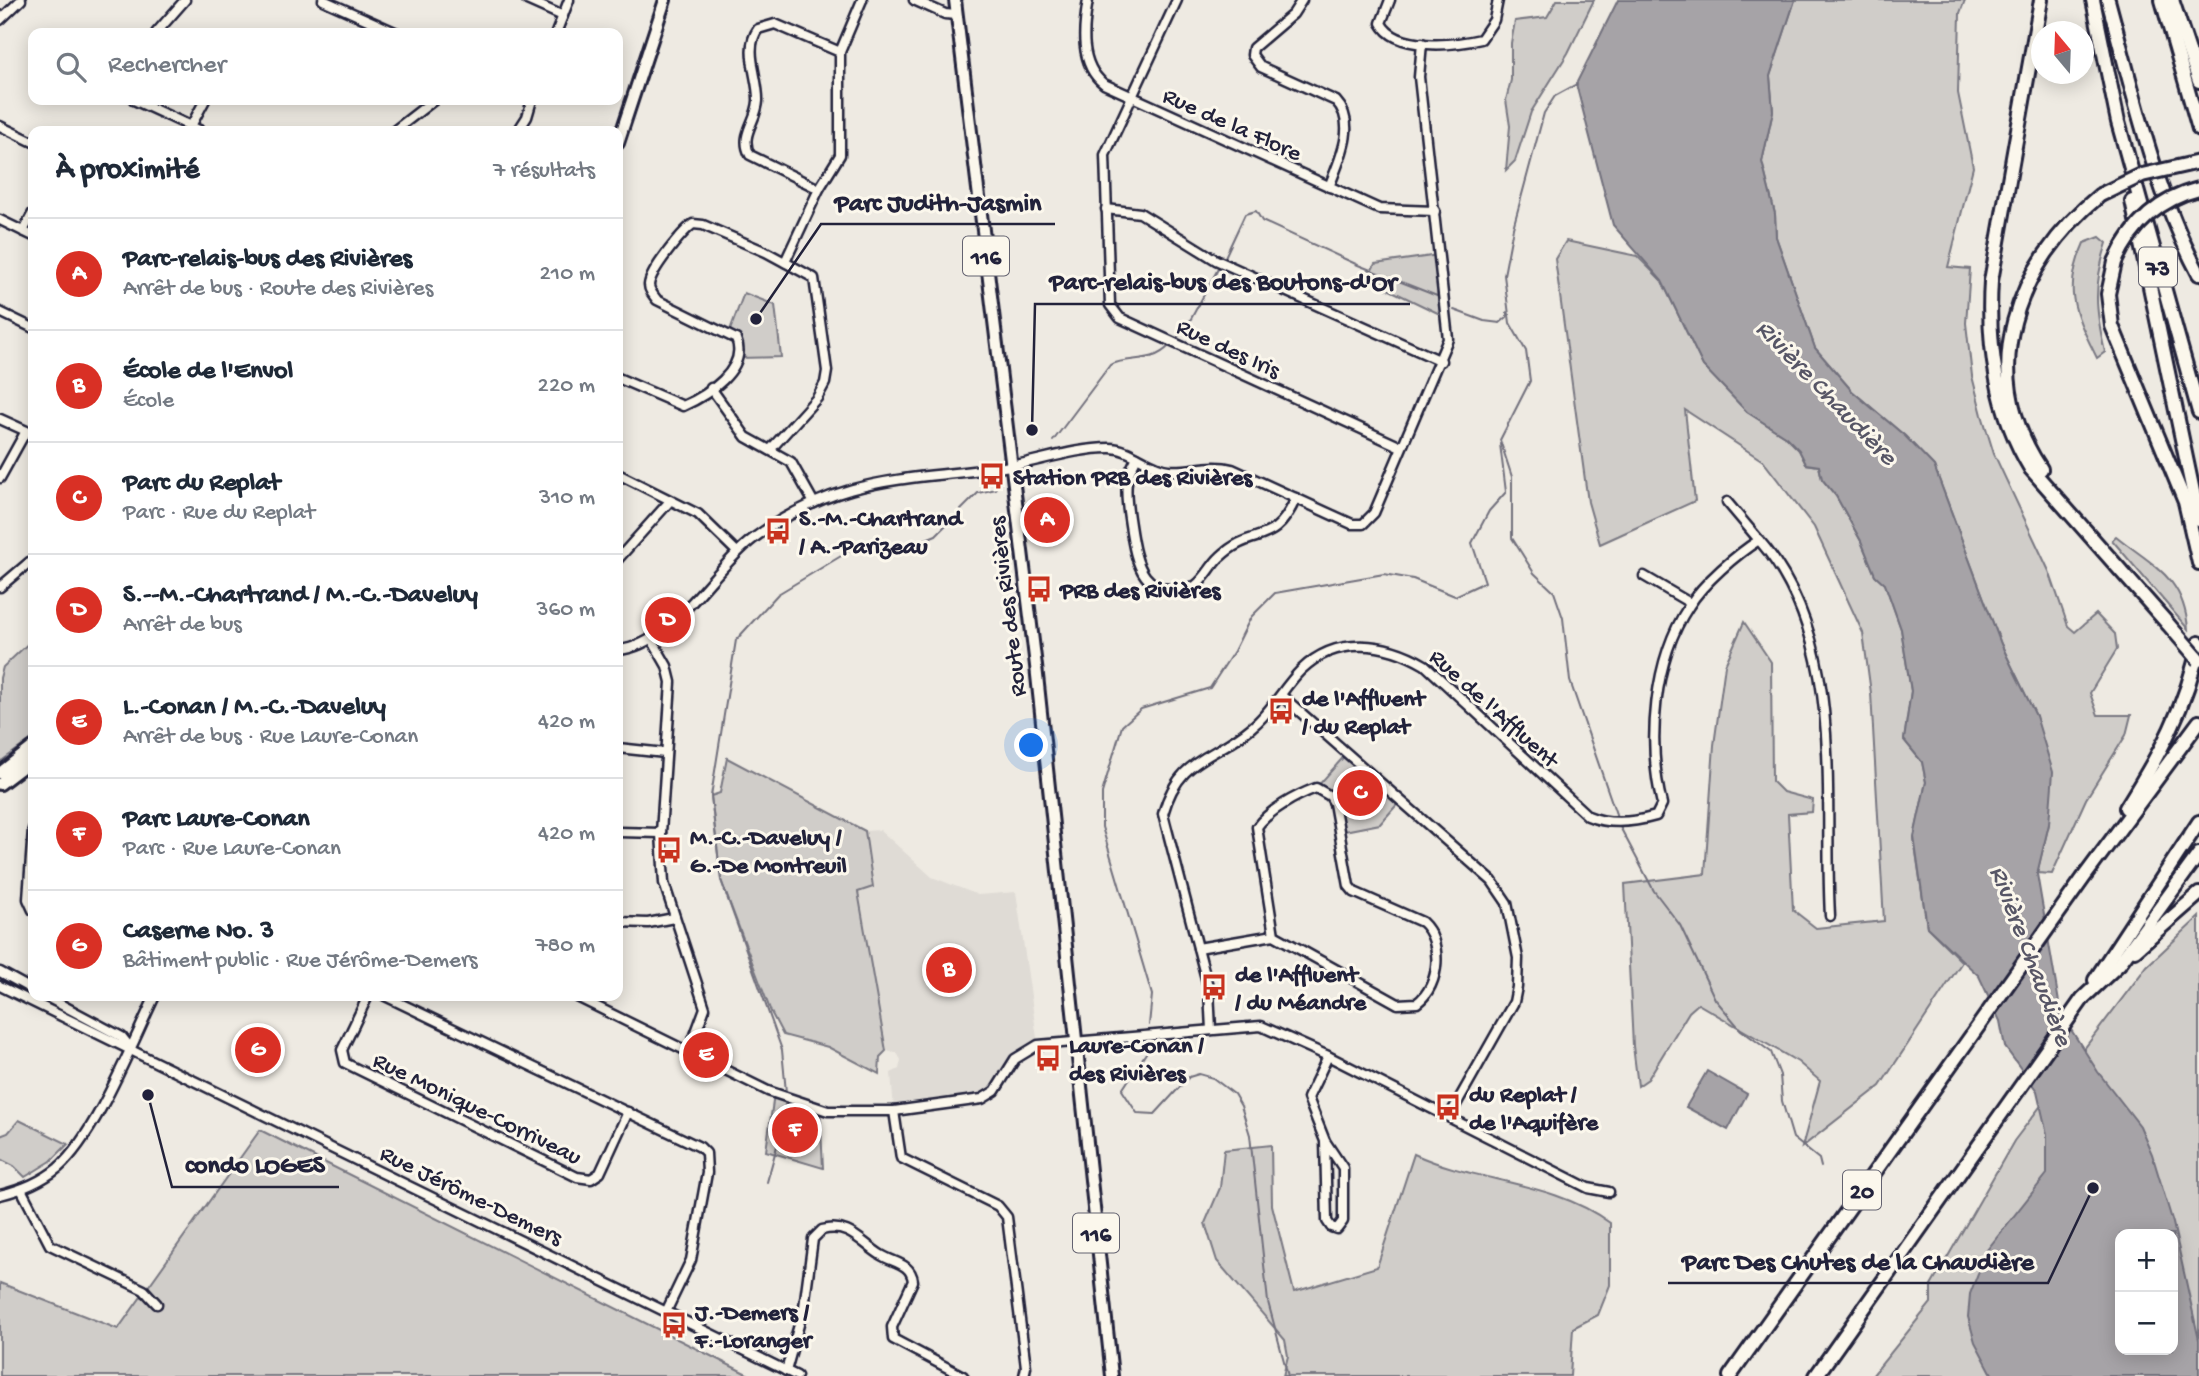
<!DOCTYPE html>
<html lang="fr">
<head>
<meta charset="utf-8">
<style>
  :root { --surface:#fff; --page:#f6f6f7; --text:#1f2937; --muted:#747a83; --line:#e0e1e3; --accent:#d93025 }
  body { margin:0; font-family:"Gochi Hand",sans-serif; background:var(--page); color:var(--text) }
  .controls { position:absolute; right:21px; bottom:21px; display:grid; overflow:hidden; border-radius:14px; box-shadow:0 4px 18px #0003 }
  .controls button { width:63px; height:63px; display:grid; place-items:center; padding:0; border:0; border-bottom:2px solid var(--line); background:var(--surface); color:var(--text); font:35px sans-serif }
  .compass { position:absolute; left:2031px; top:21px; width:63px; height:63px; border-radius:50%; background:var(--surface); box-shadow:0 4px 18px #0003; rotate:341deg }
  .you { position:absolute; left:1032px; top:746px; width:24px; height:24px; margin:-18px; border:5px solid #fff; border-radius:50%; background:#1a73e8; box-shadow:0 0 0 10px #1a73e833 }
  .badge { display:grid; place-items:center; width:46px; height:46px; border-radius:50%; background:var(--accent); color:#fff; font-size:23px; font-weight:700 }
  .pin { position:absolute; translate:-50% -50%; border:4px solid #fff; box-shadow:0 2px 7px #0006 }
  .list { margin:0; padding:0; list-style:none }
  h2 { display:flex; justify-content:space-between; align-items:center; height:91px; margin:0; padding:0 28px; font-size:30px }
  h2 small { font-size:23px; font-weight:400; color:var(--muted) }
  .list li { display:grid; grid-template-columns:46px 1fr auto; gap:21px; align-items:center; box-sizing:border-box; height:112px; padding:0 28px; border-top:2px solid var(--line) }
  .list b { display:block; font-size:26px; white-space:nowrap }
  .list p { margin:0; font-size:23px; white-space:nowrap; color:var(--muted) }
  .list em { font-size:23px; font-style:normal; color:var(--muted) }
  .icon { flex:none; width:38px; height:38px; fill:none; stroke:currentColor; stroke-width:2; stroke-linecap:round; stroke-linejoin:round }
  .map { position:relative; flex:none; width:2199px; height:1376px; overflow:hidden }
  .search { position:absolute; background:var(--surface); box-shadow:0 4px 18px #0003; left:28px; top:28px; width:595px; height:77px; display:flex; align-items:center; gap:18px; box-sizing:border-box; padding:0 24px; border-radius:14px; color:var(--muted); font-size:26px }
  .panel { position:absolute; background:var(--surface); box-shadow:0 4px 18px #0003; left:28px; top:126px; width:595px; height:875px; border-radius:14px }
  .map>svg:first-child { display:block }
</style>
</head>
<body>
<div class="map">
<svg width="2199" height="1376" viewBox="0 0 2199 1376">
  <rect width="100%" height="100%" fill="#eeeae2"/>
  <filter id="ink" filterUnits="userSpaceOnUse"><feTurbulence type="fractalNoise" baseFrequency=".0143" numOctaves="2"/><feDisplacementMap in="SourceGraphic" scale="14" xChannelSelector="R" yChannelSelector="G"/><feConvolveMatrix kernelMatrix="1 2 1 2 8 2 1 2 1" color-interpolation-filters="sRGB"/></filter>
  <g filter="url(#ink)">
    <polygon fill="#dfdbd5" points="880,830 932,877 978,895 1016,892 1038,1045 1025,1051 995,1091 982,1099 894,1111 891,1073 899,1069 901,1060 897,1053 886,1051 858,891 873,887 865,831"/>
    <g fill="#d0cdc9" stroke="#797882" stroke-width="2" fill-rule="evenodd">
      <polygon points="1557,0 1594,0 1568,53 1531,112 1515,161 1506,170 1510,126 1506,100 1511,80 1511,43 1515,21 1547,17"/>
      <polygon points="1795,0 1965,0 1960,13 1958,93 1973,167 1948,267 1970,269 1966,323 1972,376 1982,415 1994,454 2049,571 2068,626 2075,632 2096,614 2115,634 2117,649 2090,693 2098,715 2131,715 2126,735 2086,799 2052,874 2037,873 2049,824 2036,716 2001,644 1934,466 1905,436 1852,391 1815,348 1776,237 1775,214 1762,162 1773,111 1770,76"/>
      <path d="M 2100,237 L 2107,243 C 2093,286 2095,309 2105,352 L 2097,358 C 2075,313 2062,292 2084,243 Z"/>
      <polygon points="1566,241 1637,256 1662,281 1703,366 1747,412 1786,437 1799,450 1806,464 1819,466 1822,479 1836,496 1861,541 1875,575 1885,584 1901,629 1911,691 1904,740 1922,762 1926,782 1914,838 1927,927 1962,962 1880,1086 1802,1147 1820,1081 1798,1062 1698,1004 1689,1012 1648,1079 1638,1086 1633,1046 1625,884 1705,874 1714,745 1725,665 1744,622 1771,662 1772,781 1783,792 1813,800 1812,812 1788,814 1793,910 1816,928 1884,921 1871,693 1863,633 1814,527 1763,461 1685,410 1695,501 1600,544 1588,502 1555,259"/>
      <polygon points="1439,255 1446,317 1367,279 1375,264"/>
      <polygon points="744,293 775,305 781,357 738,358 739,351 729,333"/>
      <path d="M 2116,536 C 2153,566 2184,577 2188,629 L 2112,540 Z"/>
      <polygon points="33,639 33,738 0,762 0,678 3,667"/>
      <polygon points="1348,752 1401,800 1380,824 1339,832 1334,802 1316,788"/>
      <polygon points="727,758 865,831 873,887 858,892 886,1051 880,1057 879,1074 828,1047 783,1035 771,1012 721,880 711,796 720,793"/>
      <path d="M 2199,917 L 2199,1376 L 1872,1376 L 1931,1303 L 1931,1286 L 2014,1141 L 2147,966 ZM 2120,1234 L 2173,1234 L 2173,1350 L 2120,1350 Z"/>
      <polygon points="774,1094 820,1109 823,1168 766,1151"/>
      <polygon points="19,1120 68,1144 51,1161 25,1177 14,1166 0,1159 0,1136 8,1133"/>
      <polygon points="260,1130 751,1376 0,1376 0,1283 118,1329"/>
      <path d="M 1271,1145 L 1272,1205 L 1294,1292 L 1377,1267 L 1414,1154 C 1477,1183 1554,1181 1610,1223 L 1610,1285 L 1598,1315 L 1573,1328 L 1570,1376 L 1283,1376 L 1288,1356 L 1285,1340 L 1217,1261 L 1205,1223 L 1220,1188 L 1224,1150 Z"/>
    </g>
    <g fill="#a6a3a7" stroke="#716f7c" stroke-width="2" fill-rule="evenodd">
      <path d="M 1618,0 L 1795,0 L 1770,76 L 1773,111 L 1762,162 L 1775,214 L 1776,237 L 1815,348 L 1852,391 L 1905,436 L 1934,466 L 2001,644 L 2036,716 L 2053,772 L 2049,824 L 2037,874 L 2061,1014 L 2098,1072 L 2140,1126 L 2152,1154 L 2173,1223 L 2199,1340 L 2199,1376 L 1993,1376 L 1975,1342 L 1968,1317 L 1970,1294 L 1987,1250 L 2047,1174 L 2047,1134 L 2037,1091 L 2005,1047 L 2000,1021 L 1979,976 L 1927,927 L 1914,837 L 1926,782 L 1922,762 L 1904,740 L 1911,691 L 1901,629 L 1885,584 L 1875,575 L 1861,541 L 1836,496 L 1822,479 L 1819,466 L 1806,464 L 1799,450 L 1786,437 L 1747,412 L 1703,366 L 1662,281 L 1613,225 L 1576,84 ZM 2120,1234 L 2173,1234 L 2173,1350 L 2120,1350 Z"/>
      <polygon points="1707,1071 1747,1094 1728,1130 1686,1107"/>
    </g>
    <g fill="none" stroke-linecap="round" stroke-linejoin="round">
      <g stroke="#716f7c" stroke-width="2">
        <polyline points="1577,84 1555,96 1544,113 1513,228 1504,275 1510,323 1526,351 1530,381 1500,440 1512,477 1512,538 1534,573 1554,592 1563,618 1570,681 1617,817"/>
        <polyline points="1225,257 1245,214 1256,211 1262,221 1358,265 1437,296"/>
        <polyline points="1454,310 1484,321 1500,323 1507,317 1507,312"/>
        <polyline points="1177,338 1186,328 1219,267"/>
        <path d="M 1053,441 L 1110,365 C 1129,355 1151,365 1169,346"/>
        <polyline points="1619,825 1654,891 1680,925 1715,999 1741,1030 1771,1052 1780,1075 1782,1101 1793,1138 1819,1159 1821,1167"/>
        <polyline points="1149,1025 1152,995 1102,827 1102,793 1122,726 1141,709 1210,688 1234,651 1251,617 1275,593 1384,574 1413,579 1455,596 1485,582 1472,543 1489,511 1506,492 1500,444"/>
        <polyline points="1148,1050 1122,1090 1137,1113 1155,1114 1189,1077 1199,1074 1213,1078 1234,1094 1241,1106 1250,1135 1268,1302 1288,1376"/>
        <polyline points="786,1092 782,1050 721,880 711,796 736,640 778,594 856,547 899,550 936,535 978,493 996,489"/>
        <polyline points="767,1182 782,1128 785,1104"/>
      </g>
      <g stroke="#22223b" stroke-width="13">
        <g id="minor">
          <polyline points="323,0 397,33"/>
          <polyline points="527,0 563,16"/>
          <polyline points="914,0 945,14 956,15"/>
          <path d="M 1088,0 C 1083,29 1079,64 1104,84 L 1379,209 L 1435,211"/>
          <polyline points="1177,0 1105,155 1110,305 1120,318 1401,447"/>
          <path d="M 1302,0 L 1293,14 L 1253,48 L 1252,55 L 1261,67 L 1336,101 C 1358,124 1339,161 1329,187"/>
          <path d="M 1390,0 L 1381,23 C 1396,52 1455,45 1481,39 L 1494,20 L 1498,0"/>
          <polyline points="0,20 21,0"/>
          <polyline points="156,33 185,0"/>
          <polyline points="370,33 375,24"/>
          <polyline points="556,33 569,0"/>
          <polyline points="134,100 201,131"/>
          <polyline points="0,126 33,142"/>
          <polyline points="191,126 205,100"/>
          <polyline points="394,131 434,100"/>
          <polyline points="518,131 527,117 532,100"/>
          <path d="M 819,189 L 750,155 C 739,135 757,121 758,101 C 759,78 743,50 758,29 L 775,24 L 840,52"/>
          <polyline points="1106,209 1140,213 1216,260 1441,361"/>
          <polyline points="0,220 33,236"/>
          <polyline points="23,231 33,213"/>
          <polyline points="785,262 819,189 840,155 840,52 862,0"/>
          <polyline points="0,312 33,328"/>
          <path d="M 618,378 L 683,406 C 706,396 749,369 736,339 L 657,300 C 653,295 649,290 649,285 C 650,271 682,232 693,224 L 703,225 L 766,252 L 814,278 L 827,371 L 825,383 L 817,398 L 770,450"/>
          <polyline points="711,388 746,437 791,462 814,503"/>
          <polyline points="0,419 33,434"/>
          <path d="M 1137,457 C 1133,465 1128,473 1127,482 C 1125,497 1128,511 1130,525 C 1136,565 1143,601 1195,586 C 1206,578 1211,565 1220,557 C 1254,525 1273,550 1296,498"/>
          <polyline points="618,474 698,514 737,552"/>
          <polyline points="0,478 26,431"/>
          <polyline points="1727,502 1759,540"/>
          <polyline points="618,559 670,501"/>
          <polyline points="1644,576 1690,603"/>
          <polyline points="0,587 33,559"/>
          <polyline points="651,638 667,666 671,682 661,833 664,883 705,1008 689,1051"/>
          <path d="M 618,650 C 672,646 712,569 754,538 C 842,473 911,481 1011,466 C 1043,460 1077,448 1110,448 C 1131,448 1148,468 1169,470 C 1190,472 1211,463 1232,469 L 1352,524 L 1363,524 L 1374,513 L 1448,339 L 1419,77 L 1422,43"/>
          <polyline points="1282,696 1492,881 1507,903 1518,958 1517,987 1514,1002 1449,1117"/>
          <polyline points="618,748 665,753"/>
          <polyline points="33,829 28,899 33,910"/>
          <polyline points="618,832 661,833"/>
          <polyline points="618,922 648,923 674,918"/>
          <path d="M 1198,948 L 1274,935 L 1257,827 C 1269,810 1297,795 1316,788 L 1330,796 L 1334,803 L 1349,886 L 1354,892 L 1422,922 C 1443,941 1441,985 1417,1003 L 1398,1004 L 1274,935"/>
          <polyline points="0,972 33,990"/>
          <polyline points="0,986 797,1376"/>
          <polyline points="45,996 122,1037 130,1047"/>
          <polyline points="368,996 342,1050 345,1063 577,1177 591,1179 600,1173 628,1112"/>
          <polyline points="385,996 700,1147 706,1153 707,1173 691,1260 666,1312"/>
          <polyline points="575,996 768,1091 828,1111 894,1111 982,1099 995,1091 1015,1059 1038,1045 1261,1026 1328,1056 1588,1188 1609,1192"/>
          <path d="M 1211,1030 L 1209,990 L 1163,814 C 1179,756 1212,761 1252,727 C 1272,711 1283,688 1301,670 C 1337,635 1386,642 1425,665 L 1588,816 C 1609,825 1635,822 1656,816 L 1662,804 C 1647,743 1653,660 1689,606 C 1703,583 1737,554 1759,540 C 1847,641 1823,792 1830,916"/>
          <polyline points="894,1111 901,1158 998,1206 1007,1217 1026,1367 1024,1376"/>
          <polyline points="1325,1141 1327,1221 1331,1227 1337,1229 1343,1221 1343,1168 1325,1141 1308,1098 1328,1056"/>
          <polyline points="21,1189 50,1245 144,1290 157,1304"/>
          <path d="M 0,1195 C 21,1190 41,1182 58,1168 C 96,1135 132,1043 155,996"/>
          <path d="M 786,1371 L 804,1307 L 813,1239 L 822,1230 C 850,1223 860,1242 881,1255 C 894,1263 911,1263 913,1281 L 892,1327 L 893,1339 L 963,1376"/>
        </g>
      </g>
      <g stroke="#22223b" stroke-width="16">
        <g id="major">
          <polyline points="955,0 1036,666 1112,1376"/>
          <polyline points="618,143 665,0"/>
          <polyline points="0,773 33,747"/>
          <polyline points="0,784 33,759"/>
        </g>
      </g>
      <g stroke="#22223b" stroke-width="18">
        <g id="highway">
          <path d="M 2041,0 L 1991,281 C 1987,345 1997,414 2031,469 L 2168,624"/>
          <polyline points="2093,0 2118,122 2199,412"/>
          <path d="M 2108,0 C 2133,91 2154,190 2199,274"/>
          <polyline points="2162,0 2199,129"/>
          <polyline points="2172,0 2199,81"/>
          <polyline points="2132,201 2199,520"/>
          <polyline points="2115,262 2108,294 2112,326 2185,502 2199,563"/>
          <path d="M 2041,469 C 1975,371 2016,264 2100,195"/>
          <path d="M 2126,808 C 2159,755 2187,706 2199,643"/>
          <polyline points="2135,950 2199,894"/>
          <polyline points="2095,980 2199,822"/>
          <polyline points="1730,1376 2084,877 2199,722"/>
          <polyline points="1816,1376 2083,998 2119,964 2199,854"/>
        </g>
      </g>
      <use href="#minor" stroke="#fbf7ec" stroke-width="8"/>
      <use href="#major" stroke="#fbf7ec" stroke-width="10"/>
      <use href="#highway" stroke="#fbf7ec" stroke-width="12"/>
      <g stroke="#22223b" stroke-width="18" stroke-linecap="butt">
        <g id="highway-bridge">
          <polyline points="2100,195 2142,175 2199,162"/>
          <path d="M 2115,262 C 2132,224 2159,199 2199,189"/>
          <polyline points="2168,624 2199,660"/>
        </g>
      </g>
      <use href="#highway-bridge" stroke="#fbf7ec" stroke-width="12"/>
    </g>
  </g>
  <defs>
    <g id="bus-bare" transform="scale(2.1)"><path d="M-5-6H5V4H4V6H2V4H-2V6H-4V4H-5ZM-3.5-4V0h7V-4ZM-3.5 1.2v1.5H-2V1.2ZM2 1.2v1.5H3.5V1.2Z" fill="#c8321e" stroke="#fbf7ec" stroke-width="2.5" paint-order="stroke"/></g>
  </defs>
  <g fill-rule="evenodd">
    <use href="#bus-bare" x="992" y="476"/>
    <use href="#bus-bare" x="778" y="531"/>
    <use href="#bus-bare" x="1039" y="589"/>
    <use href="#bus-bare" x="1281" y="711"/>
    <use href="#bus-bare" x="669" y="850"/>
    <use href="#bus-bare" x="1214" y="987"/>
    <use href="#bus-bare" x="1048" y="1058"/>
    <use href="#bus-bare" x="1448" y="1107"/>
    <use href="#bus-bare" x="674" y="1325"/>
  </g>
  <g text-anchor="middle" stroke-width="6" stroke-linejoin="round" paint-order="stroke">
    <g fill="#fbf7ec" stroke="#636270" stroke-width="2">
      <rect x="963" y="236.5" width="46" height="39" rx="5"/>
      <rect x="2139" y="247.5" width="38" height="39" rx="5"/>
      <rect x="1843" y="1170.5" width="38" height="39" rx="5"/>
      <rect x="1073" y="1213.5" width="46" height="39" rx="5"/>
    </g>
    <g font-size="23" font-weight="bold" fill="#22223b">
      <text x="986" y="264">116</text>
      <text x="2158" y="275">73</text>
      <text x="1862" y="1198">20</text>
      <text x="1096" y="1241">116</text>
    </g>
    <g font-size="24" fill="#22223b" stroke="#fbf7ec">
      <text transform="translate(1233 123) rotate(24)" y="8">Rue de la Flore</text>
      <text transform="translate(1229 347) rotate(25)" y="8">Rue des Iris</text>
      <text transform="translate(1006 607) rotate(-97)" y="8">Route des Rivières</text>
      <text transform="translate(1495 707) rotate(42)" y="8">Rue de l'Affluent</text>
      <text transform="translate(478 1107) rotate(26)" y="8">Rue Monique-Corriveau</text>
      <text transform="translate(472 1194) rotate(26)" y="8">Rue Jérôme-Demers</text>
    </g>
    <g font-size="24" font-weight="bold" fill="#22223b" stroke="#fbf7ec" text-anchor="start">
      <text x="1013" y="484">Station PRB des Rivières</text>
      <text x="799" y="525">S.-M.-Chartrand<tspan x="799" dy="28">/ A.-Parizeau</tspan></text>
      <text x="1060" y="597">PRB des Rivières</text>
      <text x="1302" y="705">de l'Affluent<tspan x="1302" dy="28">/ du Replat</tspan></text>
      <text x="690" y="844">M.-C.-Daveluy /<tspan x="690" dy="28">G.-De Montreuil</tspan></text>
      <text x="1235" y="981">de l'Affluent<tspan x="1235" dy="28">/ du Méandre</tspan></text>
      <text x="1069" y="1052">Laure-Conan /<tspan x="1069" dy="28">des Rivières</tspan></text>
      <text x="1469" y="1101">du Replat /<tspan x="1469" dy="28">de l'Aquifère</tspan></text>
      <text x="695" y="1319">J.-Demers /<tspan x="695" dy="28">F.-Loranger</tspan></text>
    </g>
    <g font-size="26" font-style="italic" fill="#575666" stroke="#fbf7ec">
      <text transform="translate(1828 391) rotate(46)" y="9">Rivière Chaudière</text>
      <text transform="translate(2033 955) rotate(69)" y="9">Rivière Chaudière</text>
    </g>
  </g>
  <path fill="none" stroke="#22223b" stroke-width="2.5" d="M756 319L821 224H1055M1032 430L1035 304H1410M148 1095L172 1187H339M2093 1188L2048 1283H1668"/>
  <g fill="#22223b" stroke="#fbf7ec" stroke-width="2.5">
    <circle cx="756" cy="319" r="7"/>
    <circle cx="1032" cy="430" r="7"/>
    <circle cx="148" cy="1095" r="7"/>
    <circle cx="2093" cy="1188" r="7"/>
  </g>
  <g font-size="26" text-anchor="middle" font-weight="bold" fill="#22223b" stroke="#fbf7ec" stroke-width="6" stroke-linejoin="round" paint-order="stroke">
    <text x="938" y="210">Parc Judith-Jasmin</text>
    <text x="1223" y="289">Parc-relais-bus des Boutons-d'Or</text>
    <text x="255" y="1172">condo LOGES</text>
    <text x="1858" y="1269">Parc Des Chutes de la Chaudière</text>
  </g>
</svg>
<div class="controls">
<button>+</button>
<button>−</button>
</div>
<svg class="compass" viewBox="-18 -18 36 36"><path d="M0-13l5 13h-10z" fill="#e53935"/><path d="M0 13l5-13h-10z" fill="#747a83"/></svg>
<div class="you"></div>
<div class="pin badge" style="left:1047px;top:520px">A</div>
<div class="pin badge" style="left:949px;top:970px">B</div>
<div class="pin badge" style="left:1360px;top:793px">C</div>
<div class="pin badge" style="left:668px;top:620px">D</div>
<div class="pin badge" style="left:706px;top:1055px">E</div>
<div class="pin badge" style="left:795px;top:1130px">F</div>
<div class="pin badge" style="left:258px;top:1050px">G</div>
<div class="search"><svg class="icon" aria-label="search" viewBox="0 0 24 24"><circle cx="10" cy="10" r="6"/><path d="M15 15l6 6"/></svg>Rechercher</div>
<section class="panel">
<h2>À proximité<small>7 résultats</small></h2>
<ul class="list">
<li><span class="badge">A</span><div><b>Parc-relais-bus des Rivières</b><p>Arrêt de bus · Route des Rivières</p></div><em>210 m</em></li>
<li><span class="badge">B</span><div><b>École de l'Envol</b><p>École</p></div><em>220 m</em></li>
<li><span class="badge">C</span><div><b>Parc du Replat</b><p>Parc · Rue du Replat</p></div><em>310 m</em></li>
<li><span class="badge">D</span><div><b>S.--M.-Chartrand / M.-C.-Daveluy</b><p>Arrêt de bus</p></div><em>360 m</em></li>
<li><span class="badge">E</span><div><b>L.-Conan / M.-C.-Daveluy</b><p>Arrêt de bus · Rue Laure-Conan</p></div><em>420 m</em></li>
<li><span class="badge">F</span><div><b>Parc Laure-Conan</b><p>Parc · Rue Laure-Conan</p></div><em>420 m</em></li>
<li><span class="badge">G</span><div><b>Caserne No. 3</b><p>Bâtiment public · Rue Jérôme-Demers</p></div><em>780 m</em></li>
</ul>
</section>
</div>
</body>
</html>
